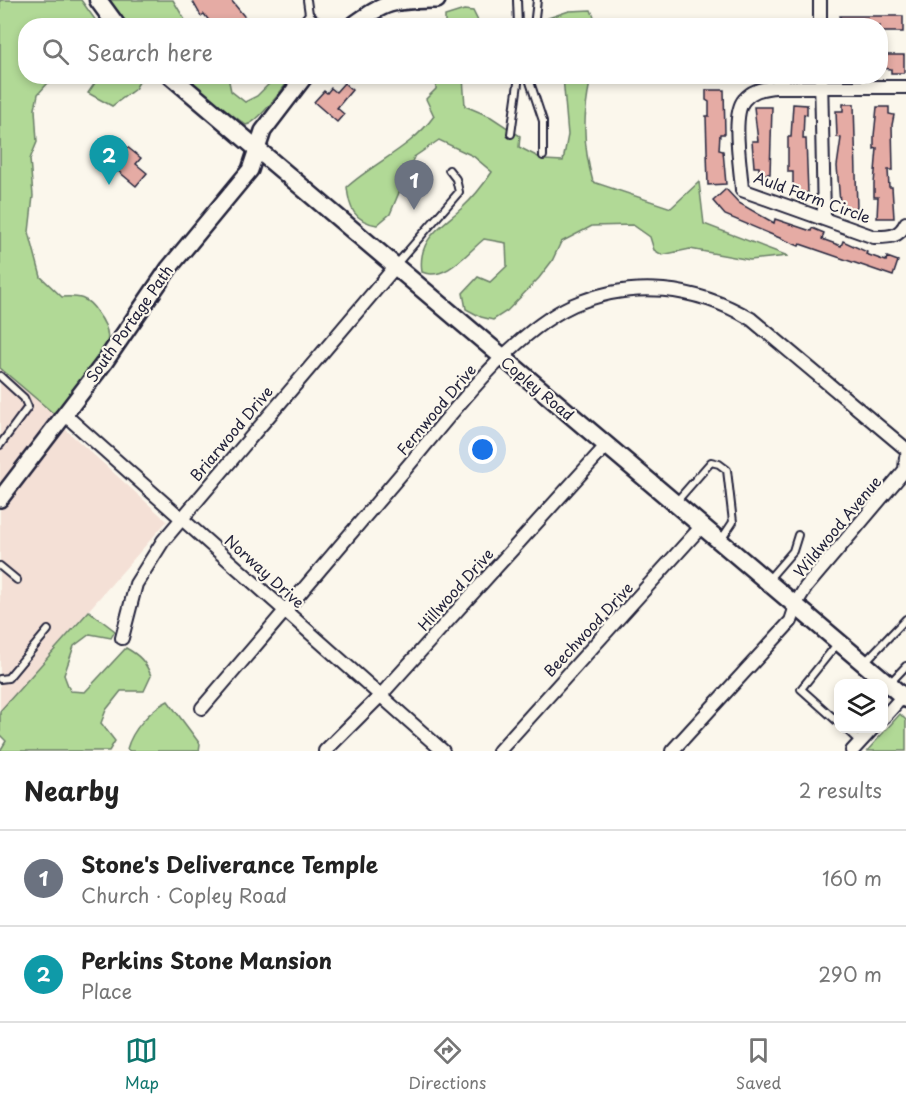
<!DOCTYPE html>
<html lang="en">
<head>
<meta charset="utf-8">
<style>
  :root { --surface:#fff; --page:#f2f2f2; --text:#222; --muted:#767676; --line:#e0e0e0; --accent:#0f766e }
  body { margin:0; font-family:"Playpen Sans",sans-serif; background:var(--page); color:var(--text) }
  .controls { position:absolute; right:18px; bottom:18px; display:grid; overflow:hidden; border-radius:12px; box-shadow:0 3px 9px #0003 }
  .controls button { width:54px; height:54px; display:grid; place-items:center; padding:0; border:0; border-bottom:2px solid var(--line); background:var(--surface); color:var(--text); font:30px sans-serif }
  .you { position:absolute; left:483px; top:450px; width:21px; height:21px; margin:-15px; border:4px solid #fff; border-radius:50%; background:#1a73e8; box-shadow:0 0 0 9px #1a73e833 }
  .badge { display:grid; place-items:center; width:39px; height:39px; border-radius:50%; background:var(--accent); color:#fff; font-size:20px; font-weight:700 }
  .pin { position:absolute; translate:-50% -50px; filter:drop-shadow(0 2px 3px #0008) }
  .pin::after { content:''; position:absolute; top:32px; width:21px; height:18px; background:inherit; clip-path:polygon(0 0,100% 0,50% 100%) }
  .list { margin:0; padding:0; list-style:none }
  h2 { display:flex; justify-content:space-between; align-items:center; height:78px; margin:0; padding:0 24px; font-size:26px }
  h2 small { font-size:20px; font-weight:400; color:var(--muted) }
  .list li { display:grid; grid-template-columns:39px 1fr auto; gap:18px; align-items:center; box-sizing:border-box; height:96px; padding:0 24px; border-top:2px solid var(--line) }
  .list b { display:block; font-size:22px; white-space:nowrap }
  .list p { margin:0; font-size:20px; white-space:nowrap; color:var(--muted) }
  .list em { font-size:20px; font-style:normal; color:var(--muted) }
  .icon { flex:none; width:33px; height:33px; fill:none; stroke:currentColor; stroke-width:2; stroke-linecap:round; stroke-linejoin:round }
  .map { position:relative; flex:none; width:906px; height:751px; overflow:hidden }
  .search { position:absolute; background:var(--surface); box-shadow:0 3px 9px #0003; left:18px; right:18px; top:18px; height:66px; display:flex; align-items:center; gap:15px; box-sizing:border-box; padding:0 21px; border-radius:24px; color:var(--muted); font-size:22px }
  .sheet { height:270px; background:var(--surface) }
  nav { display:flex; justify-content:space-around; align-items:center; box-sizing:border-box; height:84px; border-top:2px solid var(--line); background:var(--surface); font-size:16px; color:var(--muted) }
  nav a { display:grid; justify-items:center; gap:3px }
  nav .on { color:var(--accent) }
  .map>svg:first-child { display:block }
</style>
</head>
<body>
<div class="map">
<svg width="906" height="751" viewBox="0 0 906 751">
  <rect width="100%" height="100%" fill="#fbf7ec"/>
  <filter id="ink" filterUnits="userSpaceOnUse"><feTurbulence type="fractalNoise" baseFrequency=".0167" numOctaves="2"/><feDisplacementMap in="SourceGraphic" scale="12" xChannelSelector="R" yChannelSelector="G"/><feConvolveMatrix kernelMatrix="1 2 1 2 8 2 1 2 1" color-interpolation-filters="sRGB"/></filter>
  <g filter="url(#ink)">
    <g fill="#f4e0d6">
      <polygon points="0,368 53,413 0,485"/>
      <polygon points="64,428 167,521 0,711 0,510"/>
    </g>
    <g fill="#b1d996" stroke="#6a7e68" stroke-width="1.5">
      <path d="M 0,0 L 81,0 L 99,25 L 26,26 L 26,76 L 75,77 L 48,83 L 38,94 L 35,109 L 37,142 L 30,159 L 33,196 L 29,232 L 41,277 L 62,297 C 78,296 88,297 97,312 C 103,320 110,332 107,342 C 102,361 68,401 53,413 L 0,368 Z"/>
      <polygon points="110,0 173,0 188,25 124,25 117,16"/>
      <polygon points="464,10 473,11 480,25 445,25 445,16"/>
      <polygon points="591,10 597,25 549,25 548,18 569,11"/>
      <polygon points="142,77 135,89 112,106 88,93 99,77"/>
      <path d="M 191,77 L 228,77 L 231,91 L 245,102 L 257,96 L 276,77 L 292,77 C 282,88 260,122 246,125 L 197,88 Z"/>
      <path d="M 436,77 L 463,77 L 465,106 L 491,117 L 520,136 L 519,147 L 544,160 L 563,161 L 568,135 L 563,77 L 591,77 C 583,115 582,143 593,182 L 671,208 L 699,182 L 704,224 L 788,256 L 750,260 L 690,249 L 662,255 L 654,250 L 650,237 L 633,225 L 592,226 L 561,242 L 552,261 L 539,278 L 507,311 L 493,320 L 481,317 L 466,309 L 463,293 L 478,277 L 490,282 L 507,266 L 506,243 L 484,239 C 467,253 445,282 422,272 C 417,239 441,227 462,208 C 473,198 484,184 492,172 L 473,156 L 439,140 L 414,157 L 390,214 L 377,225 C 354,221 349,208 347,187 C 376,161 411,148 434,116 L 426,99 L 436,89 Z"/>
      <path d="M 89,611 L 115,631 L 111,638 L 90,634 L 74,646 L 64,675 L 70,691 L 85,692 L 126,648 C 139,655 146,662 151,676 L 144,691 L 121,691 L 106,710 L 101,723 L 115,741 L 109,751 L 0,751 L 6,741 L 0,735 L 0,711 Z"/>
      <path d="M 168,701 L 200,744 L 199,751 L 130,751 L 127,749 C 132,730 151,709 168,701 Z"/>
      <polygon points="900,714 906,720 906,751 867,751"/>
    </g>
    <g fill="#e5aba4" stroke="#22223b" stroke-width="1.5">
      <polygon points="192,0 231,0 252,26 213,26 204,14 201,16"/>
      <polygon points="840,16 903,16 903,32 880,32 880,26 840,26"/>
      <polygon points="880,55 904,55 904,73 891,73 891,69 880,68"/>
      <polygon points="344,83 352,90 337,108 344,114 337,122 314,102 324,91 327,93 331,88 336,92"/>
      <polygon points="706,90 724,90 725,134 720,134 719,150 723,151 726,184 708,185 706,116 709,116 709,102 706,100"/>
      <polygon points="793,104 807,105 807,115 804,114 803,139 806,139 808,193 793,193 793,172 788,172 788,137 791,137"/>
      <polygon points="843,104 854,104 857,209 844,208 844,204 840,203 837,166 841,138 837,137 836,111 843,111"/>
      <polygon points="754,107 772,107 770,174 759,174 759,167 754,167 752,141 758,141"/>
      <polygon points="877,107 889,107 889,114 894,115 892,125 893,170 888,170 889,187 892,187 894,218 877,218 878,197 874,197 874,184 877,148 874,149 874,136"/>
      <polygon points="121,142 141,158 136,164 147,173 136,186 106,161"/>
      <polygon points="726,189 739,203 774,223 775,219 811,231 812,228 824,233 822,239 841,246 843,241 867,252 866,254 886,261 887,257 898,261 893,276 800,244 799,246 725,215 713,201"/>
    </g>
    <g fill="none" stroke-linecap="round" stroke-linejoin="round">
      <g stroke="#22223b" stroke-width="10">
        <g id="service">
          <polyline points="517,0 518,26"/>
          <polyline points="309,14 322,26"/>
          <polyline points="299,26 309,14 307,0"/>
          <polyline points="534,26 537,0"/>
          <polyline points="528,76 543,121 543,156"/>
          <polyline points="511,134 519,76"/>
          <polyline points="395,266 459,192 456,179 449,170"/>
          <polyline points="0,376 24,398 28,407 0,445"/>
          <polyline points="676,502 711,462 719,464 727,470 733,522 721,540"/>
          <polyline points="0,566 17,580"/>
          <polyline points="768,580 793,551 798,535"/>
          <polyline points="837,644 801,689 838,722"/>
          <polyline points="864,663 906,619"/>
          <polyline points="0,679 8,678 48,630"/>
          <polyline points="889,684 906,666"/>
          <polyline points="845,728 860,742"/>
        </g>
      </g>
      <g stroke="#22223b" stroke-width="16">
        <g id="minor">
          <polyline points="820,0 820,26"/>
          <polyline points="821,76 824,217"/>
          <path d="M 906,87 L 774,87 C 762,89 752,90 744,100 C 731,115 741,169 742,190 L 874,237 C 888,237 899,238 906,223"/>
          <polyline points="64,414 443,751"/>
          <polyline points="122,638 136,584 163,541 395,267"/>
          <path d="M 202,708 C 269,630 336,551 402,473 C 448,419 508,335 573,305 C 633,279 695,286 751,319 L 906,449"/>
          <polyline points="884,717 903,696"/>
          <polyline points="325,751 380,696 605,447"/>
          <polyline points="499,751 701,527"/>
          <polyline points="672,751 791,621 798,600 806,587 905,470 906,457"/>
          <polyline points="852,751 873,728"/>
        </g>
      </g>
      <g stroke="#22223b" stroke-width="20">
        <g id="tertiary">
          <path d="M 352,26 C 387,0 393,1 437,0"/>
          <polyline points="0,499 104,363 169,268 250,170 263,131 305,76"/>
        </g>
      </g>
      <g stroke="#22223b" stroke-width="21">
        <g id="secondary">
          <polyline points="98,0 117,26"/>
          <polyline points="171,76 906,699"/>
        </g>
      </g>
      <use href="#service" stroke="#fbf7ec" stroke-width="6"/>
      <use href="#minor" stroke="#fbf7ec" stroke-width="12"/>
      <use href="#tertiary" stroke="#fbf7ec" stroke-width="15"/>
      <use href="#secondary" stroke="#fbf7ec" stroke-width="16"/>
    </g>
  </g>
  <g text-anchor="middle" stroke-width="4.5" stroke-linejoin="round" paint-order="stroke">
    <g font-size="15" fill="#22223b" stroke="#fbf7ec">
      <text transform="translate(812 198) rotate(20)" y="5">Auld Farm Circle</text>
      <text transform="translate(130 324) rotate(-55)" y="5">South Portage Path</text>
      <text transform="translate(537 389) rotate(40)" y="5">Copley Road</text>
      <text transform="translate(437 410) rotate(-50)" y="5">Fernwood Drive</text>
      <text transform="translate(232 434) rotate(-50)" y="5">Briarwood Drive</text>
      <text transform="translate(838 527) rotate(-50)" y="5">Wildwood Avenue</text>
      <text transform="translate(264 572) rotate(42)" y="5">Norway Drive</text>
      <text transform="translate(456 590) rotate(-48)" y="5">Hillwood Drive</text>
      <text transform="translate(589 630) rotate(-47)" y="5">Beechwood Drive</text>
    </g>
  </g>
</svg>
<div class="controls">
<button><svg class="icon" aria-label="layers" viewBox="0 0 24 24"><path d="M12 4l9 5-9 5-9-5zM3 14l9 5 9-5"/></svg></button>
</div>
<div class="you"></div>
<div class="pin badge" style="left:414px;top:210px;background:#6b7280">1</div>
<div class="pin badge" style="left:109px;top:185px;background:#0f9aa8">2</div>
<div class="search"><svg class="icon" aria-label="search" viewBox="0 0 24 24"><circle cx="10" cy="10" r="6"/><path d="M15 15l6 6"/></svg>Search here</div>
</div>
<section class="sheet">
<h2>Nearby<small>2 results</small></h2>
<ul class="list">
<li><span class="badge" style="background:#6b7280">1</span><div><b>Stone's Deliverance Temple</b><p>Church · Copley Road</p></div><em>160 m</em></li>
<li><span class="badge" style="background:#0f9aa8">2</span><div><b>Perkins Stone Mansion</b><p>Place</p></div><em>290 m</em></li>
</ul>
</section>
<nav>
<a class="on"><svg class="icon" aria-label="map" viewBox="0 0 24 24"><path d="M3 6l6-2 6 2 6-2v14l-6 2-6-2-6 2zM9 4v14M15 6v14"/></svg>Map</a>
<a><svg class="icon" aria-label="directions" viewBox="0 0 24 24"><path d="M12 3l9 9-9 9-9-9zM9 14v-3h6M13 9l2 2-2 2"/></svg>Directions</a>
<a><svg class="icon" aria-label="saved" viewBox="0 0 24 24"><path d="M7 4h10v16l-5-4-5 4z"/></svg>Saved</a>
</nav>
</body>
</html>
